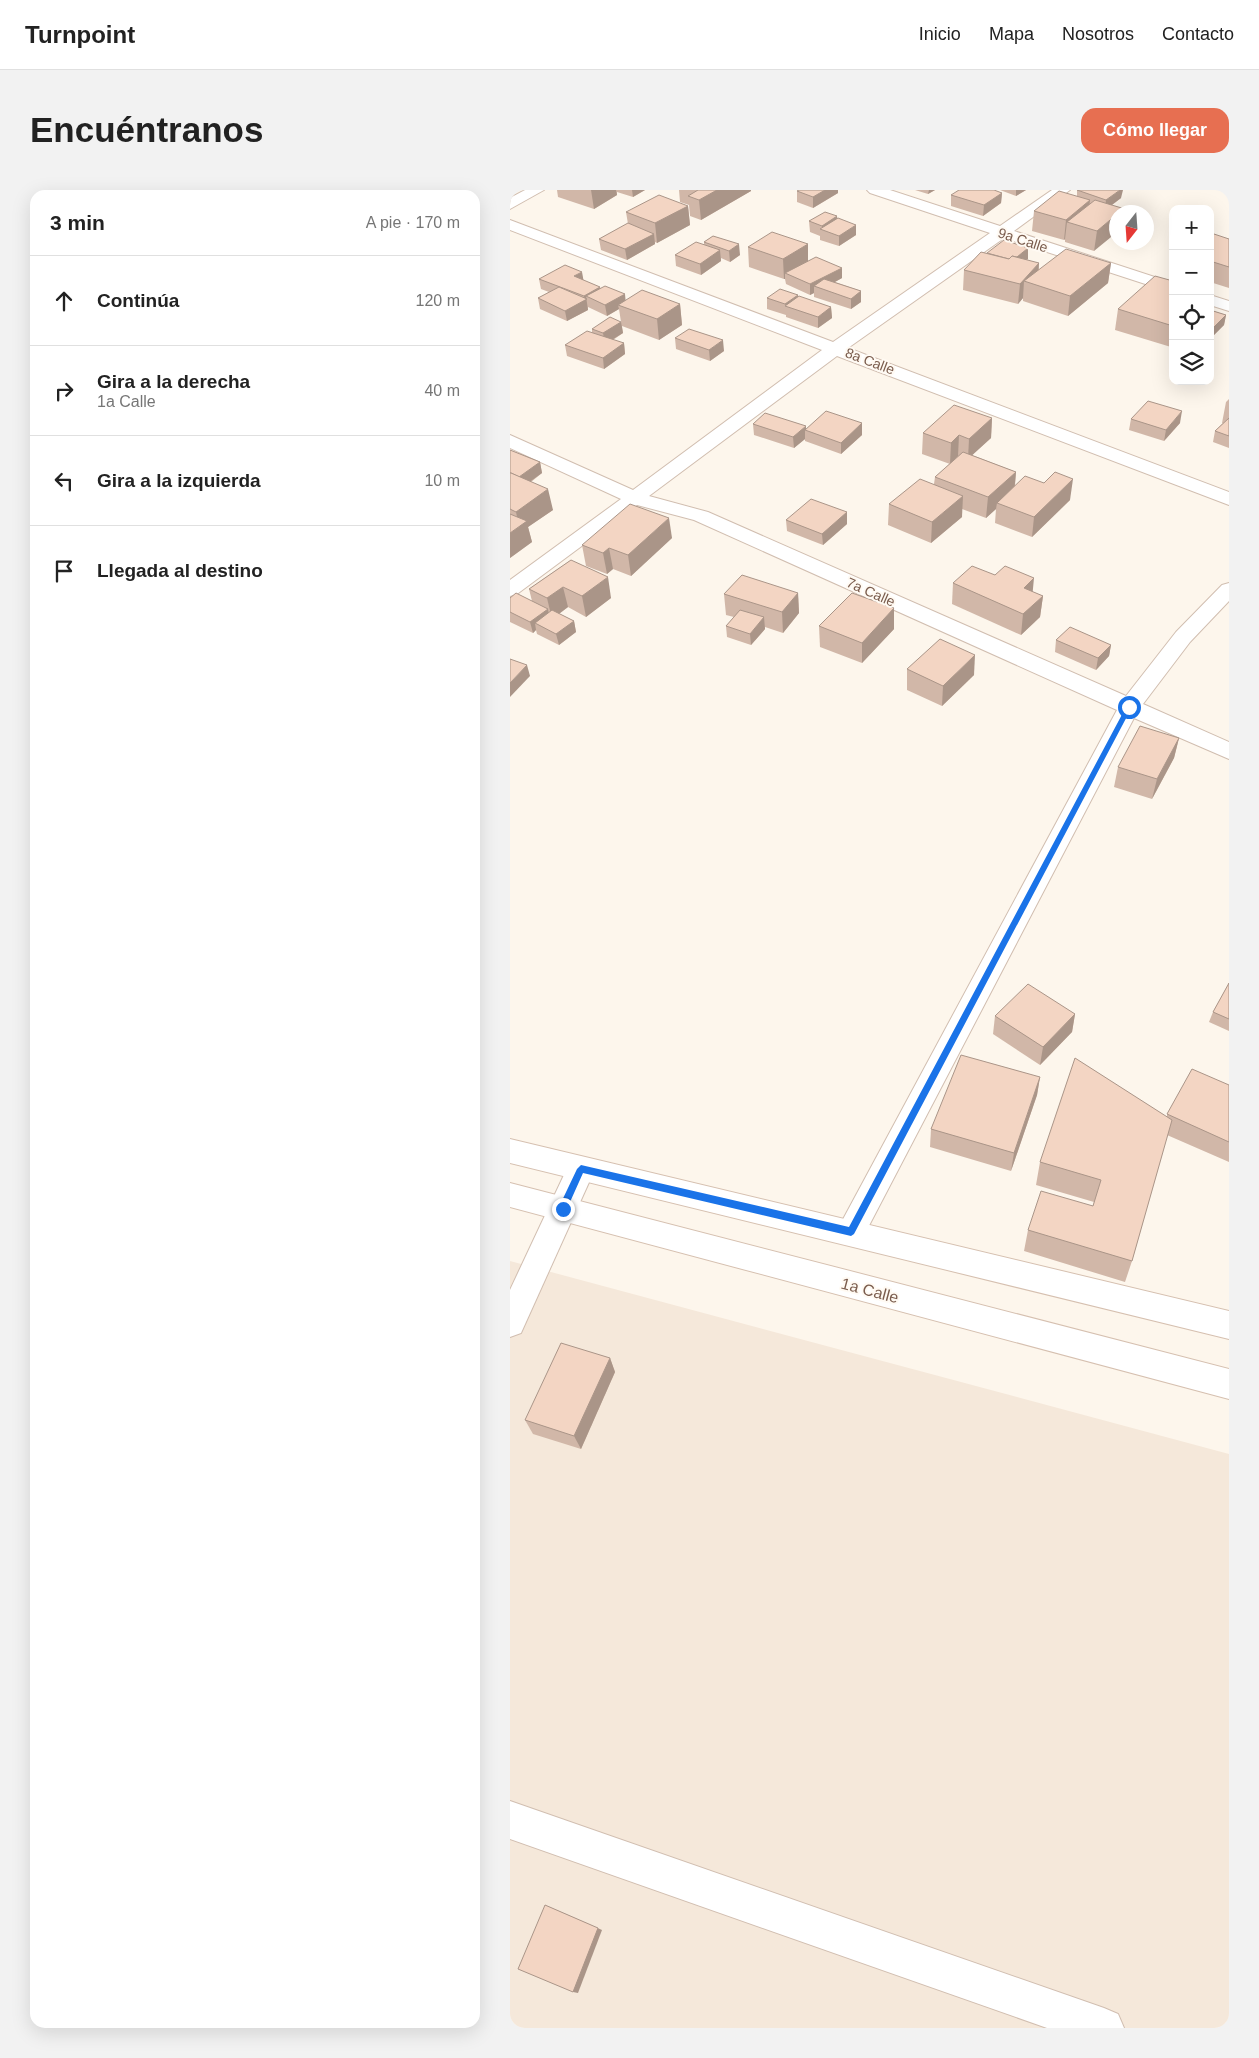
<!DOCTYPE html>
<html lang="es">
<head>
<meta charset="utf-8">
<style>
  :root { --surface:#fff; --page:#f2f2f2; --text:#222; --muted:#767676; --line:#e0e0e0; --accent:#e76f51 }
  body { margin:0; font-family:Arial,sans-serif; background:var(--page); color:var(--text) }
  .controls { position:absolute; right:15px; top:15px; display:grid; overflow:hidden; border-radius:10px; box-shadow:0 5px 20px #0002 }
  .controls button { width:45px; height:45px; display:grid; place-items:center; padding:0; border:0; border-bottom:1px solid var(--line); background:var(--surface); color:var(--text); font:25px sans-serif }
  .compass { position:absolute; left:599px; top:15px; width:45px; height:45px; border-radius:50%; background:var(--surface); box-shadow:0 5px 20px #0002; rotate:197deg }
  .stop { position:absolute; width:15px; height:15px; margin:-11px; border:4px solid #1a73e8; border-radius:50%; background:#fff }
  .stop.end { background:#1a73e8; border-color:#fff; box-shadow:0 1px 5px #0008 }
  .list { margin:0; padding:0; list-style:none }
  h2 { display:flex; justify-content:space-between; align-items:center; height:65px; margin:0; padding:0 20px; font-size:21px }
  h2 small { font-size:16px; font-weight:400; color:var(--muted) }
  .list li { display:grid; grid-template-columns:32px 1fr auto; gap:15px; align-items:center; box-sizing:border-box; height:90px; padding:0 20px; border-top:1px solid var(--line) }
  .list b { display:block; font-size:19px; white-space:nowrap }
  .list p { margin:0; font-size:16px; white-space:nowrap; color:var(--muted) }
  .list em { font-size:16px; font-style:normal; color:var(--muted) }
  .icon { flex:none; width:28px; height:28px; fill:none; stroke:currentColor; stroke-width:2; stroke-linecap:round; stroke-linejoin:round }
  .map { position:relative; flex:none; width:719px; height:1838px; overflow:hidden; border-radius:15px }
  header { display:flex; align-items:center; gap:30px; box-sizing:border-box; height:70px; padding:0 25px; background:var(--surface); border-bottom:1px solid var(--line) }
  header strong { font-size:24px }
  nav { display:flex; gap:28px; margin-inline-start:auto; font-size:18px }
  .intro { display:flex; align-items:center; justify-content:space-between; box-sizing:border-box; height:120px; padding:0 30px }
  h1 { margin:0; font-size:35px }
  .button { padding:12px 22px; border-radius:15px; background:var(--accent); color:#fff; font-size:18px; font-weight:700 }
  main { display:flex; gap:30px; padding:0 30px }
  aside { flex:1; background:var(--surface); border-radius:15px; box-shadow:0 5px 20px #0002 }
  .map>svg:first-child { display:block }
</style>
</head>
<body>
<header>
<strong>Turnpoint</strong>
<nav><a>Inicio</a><a>Mapa</a><a>Nosotros</a><a>Contacto</a></nav>
</header>
<div class="intro"><h1>Encuéntranos</h1><a class="button">Cómo llegar</a></div>
<main>
<aside>
<h2>3 min<small>A pie · 170 m</small></h2>
<ul class="list">
<li><svg class="icon" aria-label="ahead" viewBox="0 0 24 24"><path d="M12 20V5M6 11l6-6 6 6"/></svg><div><b>Continúa</b></div><em>120 m</em></li>
<li><svg class="icon" aria-label="right" viewBox="0 0 24 24"><path d="M7 20v-9h11M14 6l5 5-5 5"/></svg><div><b>Gira a la derecha</b><p>1a Calle</p></div><em>40 m</em></li>
<li><svg class="icon" aria-label="left" viewBox="0 0 24 24"><path d="M17 20v-9H6M10 6l-5 5 5 5"/></svg><div><b>Gira a la izquierda</b></div><em>10 m</em></li>
<li><svg class="icon" aria-label="arrive" viewBox="0 0 24 24"><path d="M6 21V4h12l-3 4 3 4H6"/></svg><div><b>Llegada al destino</b></div></li>
</ul>
</aside>
<div class="map">
<svg width="719" height="1838" viewBox="0 0 719 1838">
  <rect width="100%" height="100%" fill="#fdf6ec"/>
  <polygon fill="#f5e8da" points="0,1071 719,1264 719,1838 0,1838"/>
  <g fill="none" stroke-linecap="round" stroke-linejoin="round">
    <g stroke="#d1beb0" stroke-width="2">
      <g id="street">
        <polygon points="15,0 34,0 0,19 0,8"/>
        <polygon points="357,0 380,0 490,36 542,0 560,0 504,41 663,93 663,103 494,48 338,158 719,302 719,315 327,166 139,306 198,322 616,506 666,442 712,395 719,393 719,411 680,452 633,514 719,552 719,569 624,528 351,1051 341,1055 331,1051 326,1042 331,1033 607,520 184,330 127,315 7,404 0,406 0,390 111,309 0,258 0,245 123,300 312,160 0,40 0,30 323,152 480,43 360,3"/>
        <polygon points="700,105 719,111 719,121 700,115"/>
        <polygon points="71,967 81,970 85,979 11,1143 0,1147 0,1100 61,970"/>
        <polygon points="0,1611 594,1818 608,1824 614,1838 537,1838 0,1649"/>
      </g>
    </g>
    <g stroke="#d6c0b0" stroke-width="2">
      <g id="secondary">
        <polygon points="0,949 719,1121 719,1149 0,973"/>
        <polygon points="0,993 719,1179 719,1209 0,1017"/>
      </g>
    </g>
    <use href="#street" fill="#fff" fill-rule="evenodd"/>
    <use href="#secondary" fill="#fff" fill-rule="evenodd"/>
  </g>
  <g fill="#d1b7a8">
    <polygon points="47,0 135,0 123,7 107,2 107,5 84,19 48,7"/>
    <polygon points="169,0 241,0 241,1 191,30 180,26 179,15 170,12"/>
    <polygon points="405,0 425,0 418,4"/>
    <polygon points="490,0 516,0 506,6"/>
    <polygon points="567,0 611,8 602,15 584,61 555,52 555,49 554,50 522,41 524,21 567,6"/>
    <polygon points="287,1 328,3 303,18 287,12"/>
    <polygon points="492,3 491,13 473,26 441,16 441,5"/>
    <polygon points="178,16 180,35 147,53 145,52 145,54 117,70 91,60 89,49 118,34 116,22"/>
    <polygon points="327,28 346,45 329,56 310,50 310,46 300,42 299,31"/>
    <polygon points="203,46 230,65 220,72 211,68 211,71 191,85 166,76 165,65 194,54 194,52"/>
    <polygon points="700,46 719,49 719,98 700,92"/>
    <polygon points="298,54 298,71 332,78 332,88 325,92 351,101 351,112 341,119 304,107 304,103 300,105 276,94 275,89 274,89 239,77 238,57"/>
    <polygon points="477,63 518,69 516,70 529,73 529,80 601,73 598,93 558,126 513,111 513,108 508,114 453,100 454,80"/>
    <polygon points="29,89 73,90 116,111 170,114 172,135 149,150 112,136 113,143 103,150 114,153 115,164 94,179 57,166 55,155 82,143 82,139 111,132 109,119 97,126 78,117 78,120 57,131 30,119 28,108 39,102 31,99"/>
    <polygon points="663,91 663,156 661,157 605,140 608,119"/>
    <polygon points="288,105 288,107 321,117 322,128 308,138 276,127 276,125 257,119 257,108"/>
    <polygon points="700,120 716,125 714,135 701,148 700,147"/>
    <polygon points="165,148 214,161 200,171 166,159"/>
    <polygon points="719,209 719,258 703,252 705,241 713,233 712,233 716,212"/>
    <polygon points="482,228 481,248 462,265 506,282 505,296 560,310 522,347 485,333 486,319 476,328 452,319 452,327 421,353 378,335 379,314 424,294 425,287 449,266 440,274 412,264 413,243"/>
    <polygon points="621,229 670,233 654,251 619,240"/>
    <polygon points="352,233 352,245 331,264 295,251 295,249 284,258 244,245 243,234 296,239"/>
    <polygon points="0,260 30,272 32,283 21,292 43,320 18,337 22,352 0,368"/>
    <polygon points="337,322 337,334 313,355 277,341 276,330"/>
    <polygon points="162,348 121,386 103,379 97,384 76,376 72,355"/>
    <polygon points="61,370 101,408 76,427 58,417 49,424 64,431 66,442 49,455 27,444 26,440 23,443 0,432 0,408 22,411 19,399"/>
    <polygon points="443,393 523,402 533,406 530,427 511,445 442,414"/>
    <polygon points="288,403 289,423 273,443 255,437 255,439 241,455 217,447 216,436 224,427 216,425 214,404"/>
    <polygon points="384,418 384,439 352,473 310,457 309,436"/>
    <polygon points="546,450 601,455 599,466 586,480 545,462"/>
    <polygon points="397,479 464,485 432,516 397,500"/>
    <polygon points="669,548 664,568 642,609 604,597 608,577"/>
    <polygon points="719,793 719,841 699,832 703,822"/>
    <polygon points="565,824 562,842 530,875 483,844 485,826"/>
    <polygon points="530,887 527,905 501,981 420,957 421,939"/>
    <polygon points="719,895 719,972 657,945 622,1071 615,1092 514,1061 518,1040 583,1016 584,1012 526,995 530,972 657,926 657,924"/>
    <polygon points="100,1168 105,1182 71,1259 23,1244 15,1230"/>
  </g>
  <g fill="#aa9588">
    <polygon points="81,0 106,0 107,5 84,19"/>
    <polygon points="122,0 135,0 123,7"/>
    <polygon points="207,0 241,0 241,1 191,30 189,10"/>
    <polygon points="315,0 328,0 328,3 303,18 303,7"/>
    <polygon points="419,0 425,0 418,4"/>
    <polygon points="506,0 516,0 506,6"/>
    <polygon points="610,0 613,0 611,8 595,20 596,10"/>
    <polygon points="492,3 491,13 473,26 474,15"/>
    <polygon points="580,10 578,29 557,32 555,49 554,50 556,30"/>
    <polygon points="178,16 180,35 147,53 145,33"/>
    <polygon points="606,25 606,43 584,61 587,41"/>
    <polygon points="327,26 328,37 312,40 312,36"/>
    <polygon points="346,35 346,45 329,56 329,46"/>
    <polygon points="144,44 145,54 117,70 115,59"/>
    <polygon points="229,54 230,65 220,72 219,61"/>
    <polygon points="298,54 298,74 275,83 275,89 274,89 273,69"/>
    <polygon points="518,58 518,69 495,86 496,75"/>
    <polygon points="210,60 211,71 191,85 190,74"/>
    <polygon points="529,73 527,93 514,91 513,108 508,114 510,94"/>
    <polygon points="601,73 598,93 558,126 560,106"/>
    <polygon points="332,78 332,88 312,99 304,96 304,103 300,105 300,94"/>
    <polygon points="72,82 74,93 64,86"/>
    <polygon points="90,97 92,108 76,106 78,120 57,131 55,121 74,110 74,106"/>
    <polygon points="351,101 351,112 341,119 341,109"/>
    <polygon points="115,104 116,115 108,115 109,119 97,126 95,115"/>
    <polygon points="288,105 289,116 276,116 275,114"/>
    <polygon points="170,114 172,135 149,150 147,129"/>
    <polygon points="321,117 322,128 308,138 308,127"/>
    <polygon points="716,125 714,135 701,148 704,137"/>
    <polygon points="111,132 113,143 95,154 93,143"/>
    <polygon points="213,150 214,161 200,171 199,160"/>
    <polygon points="114,153 115,164 94,179 93,168"/>
    <polygon points="672,221 670,233 654,251 656,240"/>
    <polygon points="482,228 481,248 458,269 459,249"/>
    <polygon points="352,233 352,245 331,264 331,253"/>
    <polygon points="296,236 296,240 295,240 295,249 284,258 283,247"/>
    <polygon points="449,245 448,266 440,274 441,253"/>
    <polygon points="30,272 32,283 7,301 5,290"/>
    <polygon points="506,282 504,303 487,313 486,319 476,328 478,307"/>
    <polygon points="563,289 560,310 522,347 524,327"/>
    <polygon points="38,299 43,320 18,337 22,352 0,368 0,343 9,337 6,322"/>
    <polygon points="453,306 452,327 421,353 422,332"/>
    <polygon points="337,322 337,334 313,355 312,344"/>
    <polygon points="159,328 162,348 121,386 118,365"/>
    <polygon points="99,358 103,379 97,384 93,363"/>
    <polygon points="98,387 101,408 76,427 72,406"/>
    <polygon points="524,388 522,409 514,398"/>
    <polygon points="53,397 58,417 42,429 37,408"/>
    <polygon points="288,403 289,423 273,443 272,422"/>
    <polygon points="533,406 530,427 511,445 513,424"/>
    <polygon points="384,418 384,439 352,473 352,453"/>
    <polygon points="38,419 40,430 25,433 26,440 23,443 20,432"/>
    <polygon points="254,427 255,439 241,455 240,444"/>
    <polygon points="64,431 66,442 49,455 46,444"/>
    <polygon points="601,455 599,466 586,480 588,468"/>
    <polygon points="465,465 464,485 432,516 433,496"/>
    <polygon points="17,475 20,486 0,507 0,493"/>
    <polygon points="669,548 664,568 642,609 647,589"/>
    <polygon points="565,824 562,842 530,875 533,857"/>
    <polygon points="530,887 527,905 501,981 504,963"/>
    <polygon points="100,1168 105,1182 71,1259 64,1246"/>
    <polygon points="35,1715 92,1740 68,1803 63,1802"/>
  </g>
  <g fill="#f3d5c3" stroke="#aa9588">
    <polygon points="188,0 207,0 189,10 178,6"/>
    <polygon points="289,0 315,0 303,7 287,1"/>
    <polygon points="449,0 484,0 492,3 474,15 441,5"/>
    <polygon points="567,0 610,0 596,10"/>
    <polygon points="549,1 580,10 556,30 524,21"/>
    <polygon points="149,5 178,16 145,33 116,22"/>
    <polygon points="585,10 615,19 610,22 606,22 606,25 587,41 557,32"/>
    <polygon points="315,22 327,26 312,36 299,31"/>
    <polygon points="328,28 346,35 329,46 310,39"/>
    <polygon points="118,33 144,44 115,59 89,49"/>
    <polygon points="262,42 298,54 273,69 238,57"/>
    <polygon points="704,44 719,49 719,77 700,71 700,46"/>
    <polygon points="203,46 229,54 219,61 194,52"/>
    <polygon points="494,50 518,58 507,67 502,66 499,69 477,63"/>
    <polygon points="186,52 210,60 190,74 165,65"/>
    <polygon points="556,59 601,73 560,106 514,91"/>
    <polygon points="471,62 499,69 502,66 529,73 510,94 454,80"/>
    <polygon points="306,67 332,78 300,94 275,83"/>
    <polygon points="55,75 72,82 64,86 90,97 74,106 29,89"/>
    <polygon points="645,86 663,91 663,98 661,100 663,100 663,136 608,119"/>
    <polygon points="314,89 351,101 341,109 304,96"/>
    <polygon points="95,96 115,104 95,115 76,106"/>
    <polygon points="49,97 77,109 55,121 28,108"/>
    <polygon points="270,99 288,105 275,114 257,108"/>
    <polygon points="132,100 170,114 147,129 108,115"/>
    <polygon points="289,106 321,117 308,127 275,116"/>
    <polygon points="700,120 716,125 704,137 700,136"/>
    <polygon points="100,127 111,132 93,143 82,139"/>
    <polygon points="179,139 213,150 199,160 165,148"/>
    <polygon points="77,141 114,153 93,168 55,155"/>
    <polygon points="638,211 672,221 656,240 621,229"/>
    <polygon points="444,215 482,228 459,249 449,245 441,253 413,243"/>
    <polygon points="316,221 352,233 331,253 295,240"/>
    <polygon points="255,223 296,236 283,247 243,234"/>
    <polygon points="719,228 719,246 705,241"/>
    <polygon points="0,260 30,272 9,287 1,283 0,283"/>
    <polygon points="453,262 506,282 478,307 425,287"/>
    <polygon points="545,282 563,289 524,327 487,313 515,286 534,293"/>
    <polygon points="0,283 1,283 38,299 6,322 0,319"/>
    <polygon points="410,289 453,306 422,332 379,314"/>
    <polygon points="301,309 337,322 312,344 276,330"/>
    <polygon points="120,314 159,328 118,365 99,358 93,363 72,355"/>
    <polygon points="0,324 17,331 0,343"/>
    <polygon points="61,370 98,387 72,406 53,397 37,408 19,399"/>
    <polygon points="462,376 485,385 495,376 524,388 514,398 533,406 513,424 443,393"/>
    <polygon points="232,385 288,403 272,422 214,404"/>
    <polygon points="6,403 38,419 20,432 0,422 0,408"/>
    <polygon points="342,403 384,418 352,453 309,436"/>
    <polygon points="42,420 64,431 46,444 25,433"/>
    <polygon points="230,420 254,427 240,444 216,436"/>
    <polygon points="560,437 601,455 588,468 546,450"/>
    <polygon points="430,449 465,465 433,496 397,479"/>
    <polygon points="0,469 17,475 0,493"/>
    <polygon points="630,536 669,548 647,589 608,577"/>
    <polygon points="719,793 719,829 703,822"/>
    <polygon points="518,794 565,824 533,857 485,826"/>
    <polygon points="451,865 530,887 504,963 421,939"/>
    <polygon points="565,868 662,930 622,1071 518,1040 531,1001 583,1016 591,990 530,972"/>
    <polygon points="682,879 719,895 719,952 657,924"/>
    <polygon points="51,1153 100,1168 64,1246 15,1230"/>
    <polygon points="35,1715 88,1738 63,1802 8,1779"/>
  </g>
  <polygon fill="#1a73e8" points="619,515 622,517 344,1044 341,1046 73,983 56,1021 50,1021 48,1019 67,979 71,975 339,1037 616,517"/>
  <g text-anchor="middle" stroke-width="4" stroke-linejoin="round" paint-order="stroke">
    <g font-size="14" fill="#7a5c4d" stroke="#fffaf3">
      <text transform="translate(513 50) rotate(18)" y="5">9a Calle</text>
      <text transform="translate(360 171) rotate(21)" y="5">8a Calle</text>
      <text transform="translate(361 402) rotate(24)" y="5">7a Calle</text>
    </g>
    <g font-size="16" fill="#7a5c4d" stroke="#fffaf3">
      <text transform="translate(360 1100) rotate(15)" y="6">1a Calle</text>
    </g>
  </g>
</svg>
<div class="controls">
<button>+</button>
<button>−</button>
<button><svg class="icon" aria-label="locate" viewBox="0 0 24 24"><circle cx="12" cy="12" r="6"/><path d="M12 2v4M12 18v4M2 12h4M18 12h4"/></svg></button>
<button><svg class="icon" aria-label="layers" viewBox="0 0 24 24"><path d="M12 4l9 5-9 5-9-5zM3 14l9 5 9-5"/></svg></button>
</div>
<svg class="compass" viewBox="-18 -18 36 36"><path d="M0-13l5 13h-10z" fill="#e53935"/><path d="M0 13l5-13h-10z" fill="#767676"/></svg>
<div class="stop" style="left:619px;top:517px"></div>
<div class="stop end" style="left:53px;top:1019px"></div>
</div>
</main>
</body>
</html>
